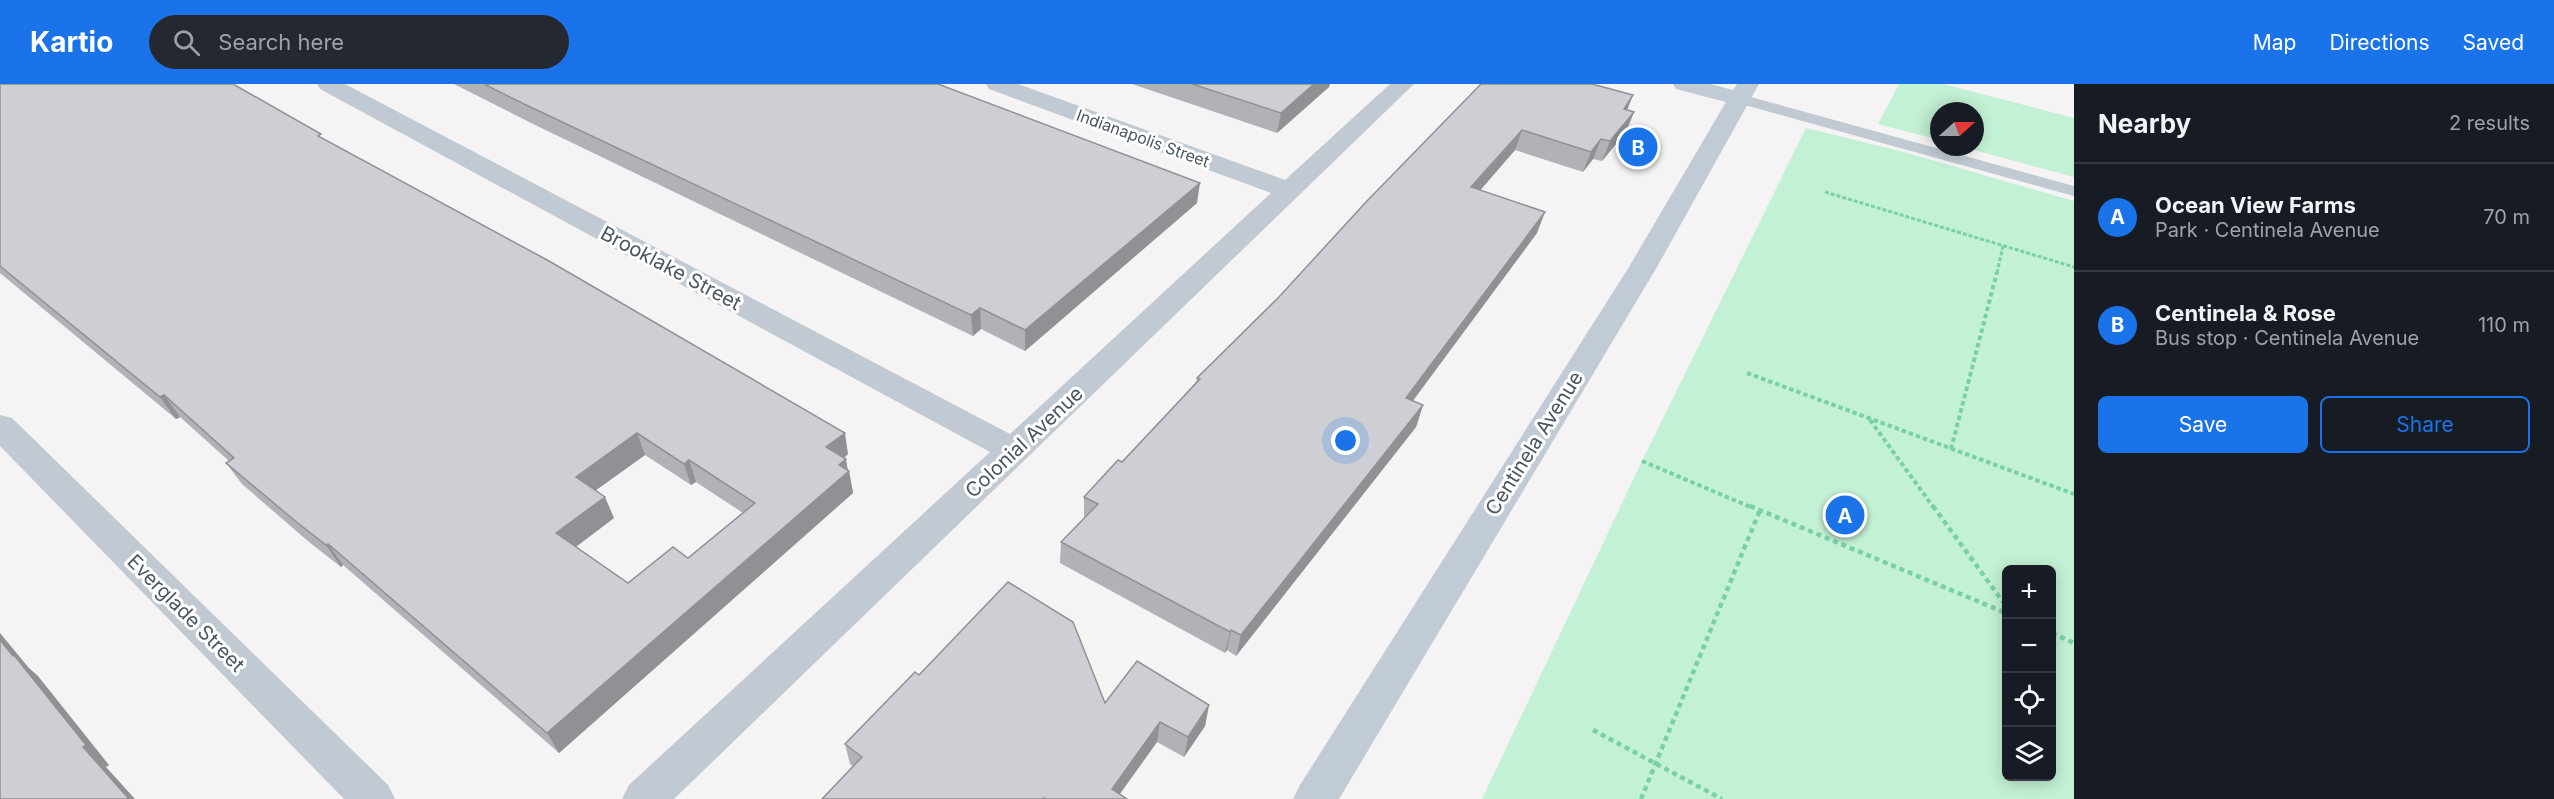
<!DOCTYPE html>
<html lang="en">
<head>
<meta charset="utf-8">
<style>
  :root { --surface:#171b24; --page:#242831; --text:#f1f3f6; --muted:#9ea1a6; --line:#363941; --accent:#1a73e8 }
  body { margin:0; font-family:Inter,sans-serif; background:var(--page); color:var(--text) }
  .controls { position:absolute; right:18px; bottom:18px; display:grid; overflow:hidden; border-radius:9px; box-shadow:0 3px 15px #0003 }
  .controls button { width:54px; height:54px; display:grid; place-items:center; padding:0; border:0; border-bottom:2px solid var(--line); background:var(--surface); color:var(--text); font:30px sans-serif }
  .compass { position:absolute; left:1930px; top:18px; width:54px; height:54px; border-radius:50%; background:var(--surface); box-shadow:0 3px 15px #0003; rotate:69deg }
  .you { position:absolute; left:1346px; top:357px; width:21px; height:21px; margin:-15px; border:4px solid #fff; border-radius:50%; background:#1a73e8; box-shadow:0 0 0 9px #1a73e833 }
  .badge { display:grid; place-items:center; width:39px; height:39px; border-radius:50%; background:var(--accent); color:#fff; font-size:20px; font-weight:700 }
  .pin { position:absolute; translate:-50% -50%; border:3px solid #fff; box-shadow:0 2px 6px #0006 }
  .list { margin:0; padding:0; list-style:none }
  h2 { display:flex; justify-content:space-between; align-items:center; height:78px; margin:0; padding:0 24px; font-size:26px }
  h2 small { font-size:20px; font-weight:400; color:var(--muted) }
  .list li { display:grid; grid-template-columns:39px 1fr auto; gap:18px; align-items:center; box-sizing:border-box; height:108px; padding:0 24px; border-top:2px solid var(--line) }
  .list b { display:block; font-size:22px; white-space:nowrap }
  .list p { margin:0; font-size:20px; white-space:nowrap; color:var(--muted) }
  .list em { font-size:20px; font-style:normal; color:var(--muted) }
  .actions { display:flex; gap:12px; padding:18px 24px }
  .actions a { flex:1; padding:14px 0; border:2px solid var(--accent); border-radius:9px; text-align:center; font-size:21px; color:var(--accent) }
  .actions .main { background:var(--accent); color:#fff }
  .icon { flex:none; width:33px; height:33px; fill:none; stroke:currentColor; stroke-width:2; stroke-linecap:round; stroke-linejoin:round }
  .map { position:relative; flex:none; width:2074px; height:715px; overflow:hidden }
  header { display:flex; align-items:center; gap:36px; box-sizing:border-box; height:84px; padding:0 30px; background:var(--accent); color:#fff }
  header strong { font-size:28px }
  nav { display:flex; gap:33px; margin-inline-start:auto; font-size:21px }
  .search { width:420px; height:54px; background:var(--page); display:flex; align-items:center; gap:15px; box-sizing:border-box; padding:0 21px; border-radius:33px; color:var(--muted); font-size:22px }
  main { display:flex }
  aside { flex:1; background:var(--surface) }
  .map>svg:first-child { display:block }
</style>
</head>
<body>
<header>
<strong>Kartio</strong>
<div class="search"><svg class="icon" aria-label="search" viewBox="0 0 24 24"><circle cx="10" cy="10" r="6"/><path d="M15 15l6 6"/></svg>Search here</div>
<nav><a>Map</a><a>Directions</a><a>Saved</a></nav>
</header>
<main>
<div class="map">
<svg width="2074" height="715" viewBox="0 0 2074 715">
  <rect width="100%" height="100%" fill="#f5f3f3"/>
  <g fill="#c3f1d5" fill-rule="evenodd">
    <polygon points="1899,0 1943,0 2074,34 2074,93 1963,63 1975,63 1975,27 1939,27 1939,56 1878,40"/>
    <path d="M 1806,44 L 1900,67 L 2074,117 L 2074,715 L 1482,715 L 1642,377 ZM 2006,485 L 2052,485 L 2052,692 L 2006,692 Z"/>
  </g>
  <g fill="none" stroke-linecap="round" stroke-linejoin="round">
    <g stroke="#7ad0a6" stroke-width="3" stroke-dasharray="4 2" stroke-linecap="butt">
      <polyline points="1825,108 2074,183"/>
      <polyline points="1997,189 2003,162"/>
    </g>
    <g stroke="#7ad0a6" stroke-width="4" stroke-dasharray="4.5 3" stroke-linecap="butt">
      <polyline points="1747,289 2074,410"/>
      <polyline points="1870,336 1934,424"/>
      <polyline points="1951,365 1997,188"/>
      <polyline points="1642,377 1753,424"/>
    </g>
    <g stroke="#7ad0a6" stroke-width="4.5" stroke-dasharray="5 4" stroke-linecap="butt">
      <polyline points="1750,422 2006,529"/>
      <polyline points="1933,422 2006,522"/>
      <polyline points="2052,549 2074,559"/>
      <polyline points="1593,646 1722,715"/>
      <polyline points="1641,715 1760,426"/>
    </g>
    <polygon fill="#c1cad2" fill-rule="evenodd" points="1740,10 2074,102 2074,112 1734,18 1732,15 1734,12"/>
    <g fill="#c1cad2" fill-rule="evenodd">
      <polygon points="317,0 345,0 1010,350 1271,109 989,5 986,0 1018,0 1285,96 1390,0 1414,0 674,715 622,715 629,701 990,368 320,5"/>
      <polygon points="0,331 12,334 388,701 395,715 344,715 0,362"/>
    </g>
    <polygon fill="#c1cbd6" fill-rule="evenodd" points="1673,0 1710,0 1733,6 1737,0 1759,0 1657,183 1339,715 1293,715 1300,701 1629,183 1726,18 1676,5"/>
  </g>
  <g fill="#b0b2b7" fill-rule="evenodd">
    <path d="M 0,0 L 324,55 L 848,370 L 844,374 L 848,386 L 849,387 L 853,409 L 559,669 L 343,481 L 341,483 L 309,458 L 242,400 L 226,379 L 229,377 L 180,333 L 176,335 L 0,189 ZM 645,371 L 691,401 L 696,398 L 743,429 L 688,474 L 628,499 L 576,463 L 614,434 L 596,406 Z"/>
    <polygon points="454,0 938,0 1197,119 1025,267 981,245 973,252 531,39"/>
    <polygon points="1132,0 1330,0 1329,3 1277,49"/>
    <polygon points="1481,0 1633,11 1627,26 1634,28 1626,48 1602,77 1593,75 1583,88 1515,66 1480,106 1537,149 1413,317 1423,321 1416,343 1236,572 1227,566 1225,569 1060,479 1061,458 1084,435 1084,413 1122,378 1196,298 1197,294 1278,214"/>
    <polygon points="919,591 1105,619 1209,621 1205,642 1184,673 1157,658 1120,710 1127,715 822,715 853,682 850,680 845,660"/>
  </g>
  <g fill="#909195">
    <polygon points="1314,0 1330,0 1329,3 1277,49 1281,29"/>
    <polygon points="1633,11 1625,31 1624,25"/>
    <polygon points="1634,28 1626,48 1602,77 1610,57"/>
    <polygon points="1522,46 1515,66 1465,124 1471,103"/>
    <polygon points="1601,55 1593,75 1583,88 1591,68"/>
    <polygon points="1200,99 1197,119 1025,267 1025,246"/>
    <polygon points="1545,128 1537,149 1399,335 1406,314"/>
    <polygon points="980,224 981,245 973,252 971,231"/>
    <polygon points="164,311 180,333 176,335 160,313"/>
    <polygon points="1423,321 1416,343 1236,572 1241,551"/>
    <polygon points="637,349 645,371 585,414 576,393"/>
    <polygon points="845,349 848,370 830,385 826,363"/>
    <polygon points="846,375 848,388 849,387 853,409 559,669 547,649"/>
    <polygon points="689,376 696,398 691,401 684,380"/>
    <polygon points="605,413 614,434 566,470 556,449"/>
    <polygon points="328,460 343,481 341,483 326,461"/>
    <polygon points="1231,546 1227,566 1225,569 1230,548"/>
    <polygon points="0,549 29,584 38,592 109,681 106,683 135,715 129,715 83,663 0,556"/>
    <polygon points="1209,621 1205,642 1184,673 1188,653"/>
    <polygon points="1160,638 1157,658 1116,715 1112,705"/>
  </g>
  <g fill="#cdcfd5" stroke="#909195" stroke-width="1.5" fill-rule="evenodd">
    <path d="M 0,0 L 233,0 L 321,50 L 318,52 L 549,177 L 845,349 L 826,363 L 846,375 L 839,381 L 849,387 L 547,649 L 328,460 L 326,461 L 294,436 L 226,379 L 234,374 L 164,311 L 160,313 L 0,182 ZM 637,349 L 684,380 L 689,376 L 755,419 L 688,474 L 673,463 L 628,499 L 556,449 L 605,413 L 576,393 Z"/>
    <polygon points="484,0 938,0 1200,99 1025,246 980,224 971,231 524,20"/>
    <polygon points="1192,0 1314,0 1281,29"/>
    <polygon points="1481,0 1592,0 1633,11 1624,25 1634,28 1610,57 1601,55 1591,68 1522,46 1471,103 1545,128 1406,314 1423,321 1241,551 1231,546 1230,548 1061,458 1098,420 1084,413 1118,376 1122,378 1200,295 1197,294 1278,214 1366,118"/>
    <polygon points="1008,498 1073,538 1105,619 1137,577 1209,621 1188,653 1160,638 1112,705 1127,715 1046,715 1044,714 1043,715 822,715 862,673 845,660 915,588 919,591"/>
    <polygon points="0,556 13,572 14,571 86,661 83,663 129,715 0,715"/>
  </g>
  <g text-anchor="middle" stroke-width="6" stroke-linejoin="round" paint-order="stroke">
    <g font-size="16" fill="#4a5661" stroke="#fff">
      <text transform="translate(1143 54) rotate(20)" y="6">Indianapolis Street</text>
    </g>
    <g font-size="20" fill="#4a5661" stroke="#fff">
      <text transform="translate(671 184) rotate(28)" y="7">Brooklake Street</text>
      <text transform="translate(1024 358) rotate(-43)" y="7">Colonial Avenue</text>
      <text transform="translate(1534 359) rotate(-58)" y="7">Centinela Avenue</text>
      <text transform="translate(186 529) rotate(45)" y="7">Everglade Street</text>
    </g>
  </g>
</svg>
<div class="controls">
<button>+</button>
<button>−</button>
<button><svg class="icon" aria-label="locate" viewBox="0 0 24 24"><circle cx="12" cy="12" r="6"/><path d="M12 2v4M12 18v4M2 12h4M18 12h4"/></svg></button>
<button><svg class="icon" aria-label="layers" viewBox="0 0 24 24"><path d="M12 4l9 5-9 5-9-5zM3 14l9 5 9-5"/></svg></button>
</div>
<svg class="compass" viewBox="-18 -18 36 36"><path d="M0-13l5 13h-10z" fill="#e53935"/><path d="M0 13l5-13h-10z" fill="#9ea1a6"/></svg>
<div class="you"></div>
<div class="pin badge" style="left:1845px;top:431px">A</div>
<div class="pin badge" style="left:1638px;top:63px">B</div>
</div>
<aside>
<h2>Nearby<small>2 results</small></h2>
<ul class="list">
<li><span class="badge">A</span><div><b>Ocean View Farms</b><p>Park · Centinela Avenue</p></div><em>70 m</em></li>
<li><span class="badge">B</span><div><b>Centinela &amp; Rose</b><p>Bus stop · Centinela Avenue</p></div><em>110 m</em></li>
</ul>
<div class="actions"><a class="main">Save</a><a>Share</a></div>
</aside>
</main>
</body>
</html>
